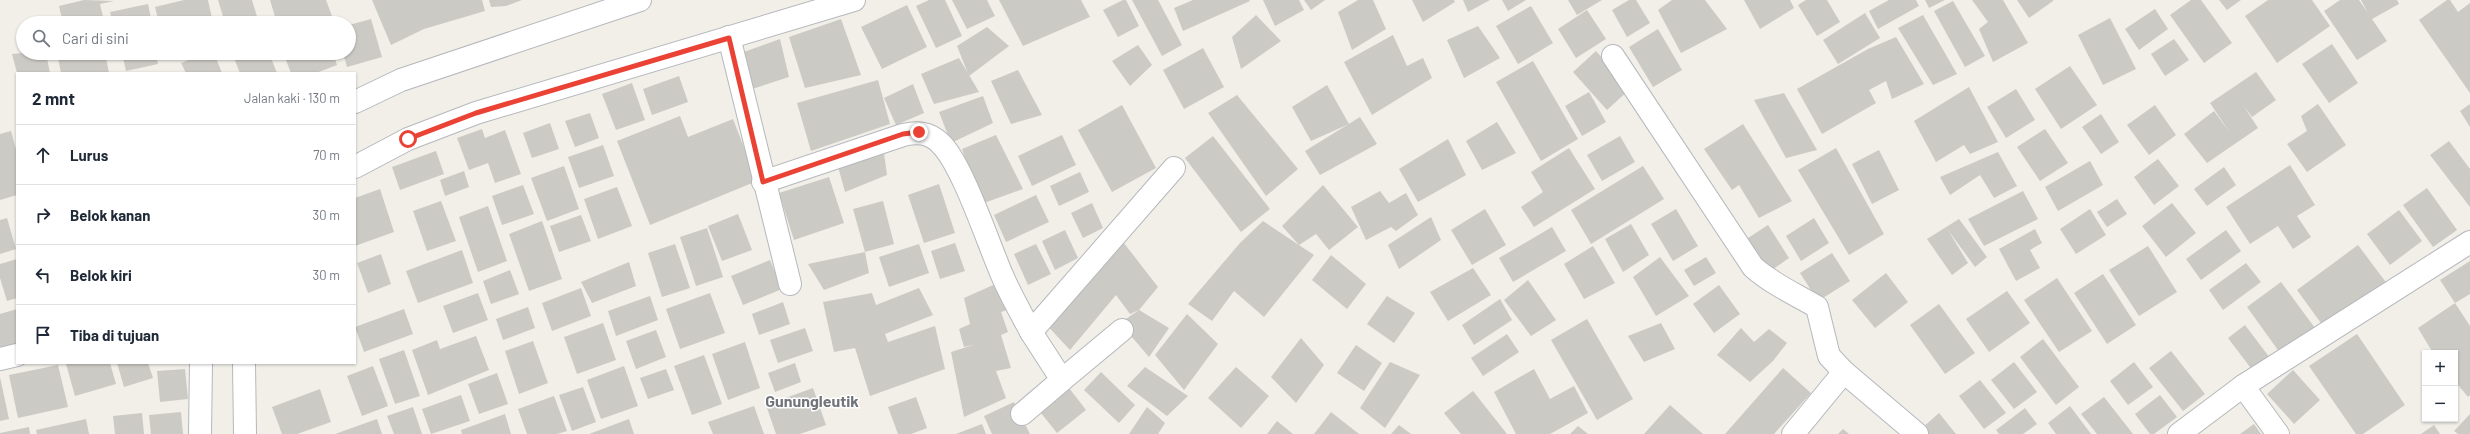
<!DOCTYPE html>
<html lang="id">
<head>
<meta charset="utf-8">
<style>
  :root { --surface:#fff; --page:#f2f2f3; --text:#1f2937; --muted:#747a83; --line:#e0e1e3 }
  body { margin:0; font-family:Barlow,sans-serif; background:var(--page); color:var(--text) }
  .controls { position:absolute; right:12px; bottom:12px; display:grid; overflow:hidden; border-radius:0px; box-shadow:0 1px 3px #0004 }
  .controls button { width:36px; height:36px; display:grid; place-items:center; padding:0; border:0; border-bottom:1px solid var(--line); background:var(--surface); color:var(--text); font:20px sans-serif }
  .stop { position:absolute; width:12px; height:12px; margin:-9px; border:3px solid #ea4335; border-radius:50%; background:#fff }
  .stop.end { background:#ea4335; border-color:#fff; box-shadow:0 1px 4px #0008 }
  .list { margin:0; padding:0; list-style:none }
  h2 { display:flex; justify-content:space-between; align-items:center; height:52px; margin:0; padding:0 16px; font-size:17px }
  h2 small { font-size:13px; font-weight:400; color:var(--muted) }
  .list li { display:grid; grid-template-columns:26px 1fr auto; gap:12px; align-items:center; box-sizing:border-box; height:60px; padding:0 16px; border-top:1px solid var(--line) }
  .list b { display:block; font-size:15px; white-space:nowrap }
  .list em { font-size:13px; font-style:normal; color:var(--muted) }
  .icon { flex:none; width:22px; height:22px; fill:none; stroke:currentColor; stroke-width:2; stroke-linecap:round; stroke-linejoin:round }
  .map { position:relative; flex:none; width:2470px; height:434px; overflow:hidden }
  .search { position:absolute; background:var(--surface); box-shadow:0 1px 3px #0004; left:16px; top:16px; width:340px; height:44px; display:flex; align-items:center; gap:10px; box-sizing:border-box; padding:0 14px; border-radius:22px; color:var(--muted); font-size:15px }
  .panel { position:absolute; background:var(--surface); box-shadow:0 1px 3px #0004; left:16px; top:72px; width:340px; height:292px; border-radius:0px }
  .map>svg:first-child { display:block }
</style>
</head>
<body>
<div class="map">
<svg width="2470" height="434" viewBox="0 0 2470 434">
  <rect width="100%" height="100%" fill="#f1efe8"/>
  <g fill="#cccac5">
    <polygon points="84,0 114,1 100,4 104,21 63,23 59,6"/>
    <polygon points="184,0 208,0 213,23 159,23 155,7"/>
    <polygon points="218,0 252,0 259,23 225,23"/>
    <polygon points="270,0 326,0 332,16 310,23 277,23"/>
    <polygon points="372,0 482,0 485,11 424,29 391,45"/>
    <polygon points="489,0 522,0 506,6 491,7"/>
    <polygon points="929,0 945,0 962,36 936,48 916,6"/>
    <polygon points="952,0 987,0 995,16 967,29"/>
    <polygon points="999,0 1081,0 1090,17 1023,46"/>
    <polygon points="1123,0 1126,0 1139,26 1118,37 1103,10"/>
    <polygon points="1132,0 1158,0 1182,45 1162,56"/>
    <polygon points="1193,0 1249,0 1250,1 1183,31 1174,8"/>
    <polygon points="1263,0 1299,0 1304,10 1275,26"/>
    <polygon points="1304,0 1325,0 1311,10"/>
    <polygon points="1358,0 1373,0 1386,29 1352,50 1338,12"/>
    <polygon points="1412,0 1454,0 1455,2 1423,22"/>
    <polygon points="1463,0 1490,0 1468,12"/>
    <polygon points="1502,0 1526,0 1508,11"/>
    <polygon points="1568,0 1602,0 1577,15"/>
    <polygon points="1629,0 1636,0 1650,23 1627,37 1612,10"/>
    <polygon points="1672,0 1705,0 1727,29 1681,53 1658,10"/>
    <polygon points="1744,0 1790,0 1794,8 1760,29"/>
    <polygon points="1806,0 1827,0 1840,22 1817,36 1798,5"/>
    <polygon points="1889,0 1916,0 1919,6 1878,29 1869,11"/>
    <polygon points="1925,0 1945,0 1929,8"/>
    <polygon points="1972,0 2003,0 2028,43 1993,62 1979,29 1988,22"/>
    <polygon points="2017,0 2053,0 2053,1 2029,18"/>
    <polygon points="2191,0 2201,0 2232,43 2204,63 2170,15"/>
    <polygon points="2219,0 2241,0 2227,10"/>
    <polygon points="2268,0 2312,0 2330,26 2277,63 2245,16"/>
    <polygon points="2340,0 2359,0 2368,13 2361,0 2397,0 2399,4 2372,19 2387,41 2357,60 2324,11"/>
    <polygon points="2447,0 2450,0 2458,12 2470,3 2470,93 2419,20"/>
    <polygon points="1953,1 1985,56 1965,67 1934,11"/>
    <polygon points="148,4 152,23 113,23 110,12"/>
    <polygon points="907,5 927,47 882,69 861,27"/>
    <polygon points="1531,6 1553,43 1518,64 1496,26"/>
    <polygon points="2155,9 2168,29 2139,50 2125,29"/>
    <polygon points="1587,10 1606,39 1576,58 1558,29"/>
    <polygon points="1865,13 1880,38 1838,64 1823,40"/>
    <polygon points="1256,15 1281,41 1241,69 1232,37"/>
    <polygon points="1923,15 1957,74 1933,85 1898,28"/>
    <polygon points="2110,18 2136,69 2103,85 2078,35"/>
    <polygon points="371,19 382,57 347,67 343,53 349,53 349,25"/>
    <polygon points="841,19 861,75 805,88 789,37"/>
    <polygon points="1478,26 1500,58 1464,78 1447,40"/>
    <polygon points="987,27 1009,46 969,76 957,46"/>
    <polygon points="1658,29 1682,70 1653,87 1629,47"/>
    <polygon points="1393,35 1407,66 1423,58 1432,78 1372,115 1344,62"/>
    <polygon points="1896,37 1924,84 1892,99 1886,81 1869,90 1876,103 1822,134 1797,89 1868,49"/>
    <polygon points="780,39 789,77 749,90 741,53"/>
    <polygon points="2174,39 2189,60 2165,76 2151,54"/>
    <polygon points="2332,44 2358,83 2329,103 2302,64"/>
    <polygon points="1138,45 1152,65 1130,86 1112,61"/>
    <polygon points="1203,48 1224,87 1184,109 1163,70"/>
    <polygon points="1596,51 1630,89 1607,110 1573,72"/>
    <polygon points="23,53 46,53 50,73 17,73 12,54"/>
    <polygon points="57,53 105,53 109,73 61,73"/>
    <polygon points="122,53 156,53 158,64 126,71"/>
    <polygon points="206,53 214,53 222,73 186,73 181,63"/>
    <polygon points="232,53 269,53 277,73 240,73"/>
    <polygon points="289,53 333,53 337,65 316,73 291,73 284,55"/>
    <polygon points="959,58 979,92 934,104 921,74"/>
    <polygon points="1533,61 1578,139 1541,161 1496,82"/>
    <polygon points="2070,66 2097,105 2061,129 2035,89"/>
    <polygon points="1018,70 1042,115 1011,124 991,81"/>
    <polygon points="2256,72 2276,100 2252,117 2243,105 2258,128 2207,163 2184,134 2214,111 2230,133 2210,103"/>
    <polygon points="679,76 688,102 652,115 643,89"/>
    <polygon points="878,80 890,124 811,151 797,103"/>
    <polygon points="632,83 645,120 616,130 602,94"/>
    <polygon points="913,84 924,113 896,125 884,98"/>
    <polygon points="1327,85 1349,124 1311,141 1292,107"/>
    <polygon points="1969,87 1998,142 1970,154 1964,145 1936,162 1914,121"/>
    <polygon points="2016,89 2035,120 2006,138 1987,107"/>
    <polygon points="1589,92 1606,122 1582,136 1565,106"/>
    <polygon points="1784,93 1817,150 1786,158 1754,100"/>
    <polygon points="1237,95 1298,169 1266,196 1208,113"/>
    <polygon points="983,96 993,123 951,143 939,112"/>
    <polygon points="2318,104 2346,145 2307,172 2287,144 2307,131 2301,116"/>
    <polygon points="2470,104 2470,127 2460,111"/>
    <polygon points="1122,105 1156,168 1112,192 1078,130"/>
    <polygon points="2155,105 2176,135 2149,155 2127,125"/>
    <polygon points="590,113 599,138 575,147 565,121"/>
    <polygon points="2101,114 2119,142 2101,154 2082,127"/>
    <polygon points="680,116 688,137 733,119 757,181 650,225 617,141"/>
    <polygon points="1360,117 1377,144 1320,175 1305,151"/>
    <polygon points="1497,122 1516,153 1482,170 1466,141"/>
    <polygon points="550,123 559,149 532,158 523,133"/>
    <polygon points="1743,124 1792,201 1759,218 1739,185 1732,190 1704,149"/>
    <polygon points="482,129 485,138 505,130 521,174 495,183 488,163 469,170 457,138"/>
    <polygon points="2045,129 2068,163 2040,181 2017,147"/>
    <polygon points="11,131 17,153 17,195 0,200 0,134"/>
    <polygon points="996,135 1023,189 981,204 962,149"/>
    <polygon points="1062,135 1076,165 1032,186 1018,156"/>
    <polygon points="1213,136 1270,209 1241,232 1185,158"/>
    <polygon points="1620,136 1635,162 1602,181 1587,155"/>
    <polygon points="1448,139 1466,175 1418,202 1399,169"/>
    <polygon points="2449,141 2470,169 2470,207 2430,155"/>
    <polygon points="603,145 614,176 579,188 568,157"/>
    <polygon points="883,146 887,175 845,192 837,163"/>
    <polygon points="1569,148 1595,189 1534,227 1521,207 1543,192 1531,172"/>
    <polygon points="1836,148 1884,234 1849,255 1798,170"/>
    <polygon points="1879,150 1899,190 1872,204 1852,164"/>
    <polygon points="436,151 444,174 400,190 392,167"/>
    <polygon points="1998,152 2017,186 1994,198 1980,175 1950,195 1940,177"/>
    <polygon points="2158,159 2179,186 2154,205 2134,177"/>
    <polygon points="2090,161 2103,185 2058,211 2045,187"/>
    <polygon points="2290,165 2315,205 2297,216 2311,237 2293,249 2278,226 2250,244 2226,207"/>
    <polygon points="564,166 579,209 547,221 531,178"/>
    <polygon points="1643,166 1664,199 1591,244 1571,210"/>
    <polygon points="2224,167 2236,185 2207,206 2194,189"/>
    <polygon points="464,171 469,187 445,196 440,180"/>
    <polygon points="1080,172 1089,192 1059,206 1050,186"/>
    <polygon points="829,177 844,223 794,240 779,193"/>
    <polygon points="939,184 955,233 924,243 908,195"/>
    <polygon points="523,185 534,214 502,225 492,196"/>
    <polygon points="1323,185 1358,227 1329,250 1316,234 1299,245 1282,226"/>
    <polygon points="617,187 632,226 598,239 584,199"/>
    <polygon points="2427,188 2457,230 2433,247 2403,205"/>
    <polygon points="380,189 394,232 355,246 355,198"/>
    <polygon points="1380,191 1389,203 1406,193 1418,215 1396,231 1391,227 1366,240 1351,207"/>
    <polygon points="2023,191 2038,219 1984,246 1968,219"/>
    <polygon points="1036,195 1049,222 1006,242 994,215"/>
    <polygon points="2117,199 2127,214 2107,227 2097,212"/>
    <polygon points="441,201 456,241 427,251 413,211"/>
    <polygon points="883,201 894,244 865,252 853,209"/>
    <polygon points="1092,203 1103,228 1083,238 1071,213"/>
    <polygon points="2172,203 2196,233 2166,257 2142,226"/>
    <polygon points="488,206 507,261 478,272 459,217"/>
    <polygon points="1485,209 1506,245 1472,265 1451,230"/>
    <polygon points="1676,209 1698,246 1673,261 1651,224"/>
    <polygon points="2090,209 2106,235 2076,254 2060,229"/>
    <polygon points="2399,210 2422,241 2390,265 2367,234"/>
    <polygon points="738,214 752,250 722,261 708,226"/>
    <polygon points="581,215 591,241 559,252 550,226"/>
    <polygon points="1431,217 1441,240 1399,269 1388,245"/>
    <polygon points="7,218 16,249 0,254 0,220"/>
    <polygon points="1814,218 1829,243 1801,261 1786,236"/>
    <polygon points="1959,219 1987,257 1975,267 1948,230 1968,263 1952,275 1927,239"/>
    <polygon points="542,221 562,279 529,291 509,234"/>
    <polygon points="1263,221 1314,255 1264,317 1234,291 1212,321 1188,304 1240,243"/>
    <polygon points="1631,224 1649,255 1623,272 1605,239"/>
    <polygon points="1768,225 1789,258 1766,274 1745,240"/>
    <polygon points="1552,227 1566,251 1513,282 1499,258"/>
    <polygon points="707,228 723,277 696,286 680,237"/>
    <polygon points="2035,229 2042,243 2030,250 2040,268 2016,281 1999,249"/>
    <polygon points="1065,230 1078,258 1055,270 1042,241"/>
    <polygon points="2226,230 2241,251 2201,280 2186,259"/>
    <polygon points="1120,238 1158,287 1139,310 1130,314 1116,295 1070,350 1043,321"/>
    <polygon points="955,243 965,271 940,279 931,251"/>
    <polygon points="675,244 690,288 662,297 648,253"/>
    <polygon points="919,244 929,273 889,287 879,257"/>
    <polygon points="1036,244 1051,274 1028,285 1014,254"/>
    <polygon points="2358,245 2388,285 2326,330 2297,290"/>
    <polygon points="1593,246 1615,283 1584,299 1564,264"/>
    <polygon points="2148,246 2177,292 2139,316 2109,270"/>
    <polygon points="462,250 473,283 418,303 406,271"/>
    <polygon points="865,252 869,273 824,290 808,264"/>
    <polygon points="1832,253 1850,281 1818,301 1800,273"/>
    <polygon points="381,254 391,284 368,293 357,263"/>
    <polygon points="1331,255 1366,284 1347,309 1312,280"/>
    <polygon points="1660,257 1689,296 1656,316 1633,277"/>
    <polygon points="1706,257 1716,273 1694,286 1684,270"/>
    <polygon points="17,259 17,298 7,301 0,278 0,264"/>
    <polygon points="770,260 782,289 743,305 731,276"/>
    <polygon points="2470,261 2470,294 2455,303 2440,280"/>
    <polygon points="629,262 636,286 592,303 581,282"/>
    <polygon points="2246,263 2261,282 2223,310 2209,290"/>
    <polygon points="1473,268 1491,295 1448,321 1430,292"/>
    <polygon points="510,270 519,294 491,304 483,281"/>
    <polygon points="1886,273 1908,302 1875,328 1852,300"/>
    <polygon points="2103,274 2136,325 2107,344 2074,293"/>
    <polygon points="2057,278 2092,331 2059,352 2024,300"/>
    <polygon points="1528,280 1556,320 1531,336 1504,300"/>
    <polygon points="1000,282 1013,308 1001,312 1008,332 1001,335 1011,368 996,371 1006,398 964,417 951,352 973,345 964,347 959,329 970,324 964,298"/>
    <polygon points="2281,282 2315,328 2280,353 2247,307"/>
    <polygon points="1719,285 1740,314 1714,333 1693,304"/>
    <polygon points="581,288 591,316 552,331 542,303"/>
    <polygon points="919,288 933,315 885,334 888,342 935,326 945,369 870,396 855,348 834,352 823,302 872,293 876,305"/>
    <polygon points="2007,291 2030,323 1989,352 1966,319"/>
    <polygon points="478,293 488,320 453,333 443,306"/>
    <polygon points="710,293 725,333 680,349 666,309"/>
    <polygon points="650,296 658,320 616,336 608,311"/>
    <polygon points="1387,296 1415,313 1394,343 1367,324"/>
    <polygon points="1500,299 1512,320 1474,345 1462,325"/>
    <polygon points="783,302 790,324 759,335 752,314"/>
    <polygon points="2455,303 2470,326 2470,395 2468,397 2455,381 2455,353 2433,353 2418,328"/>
    <polygon points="1939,304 1975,353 1945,374 1910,325"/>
    <polygon points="528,307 535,328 503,340 496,319"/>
    <polygon points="17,309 17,347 0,352 0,314"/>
    <polygon points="404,309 413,334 364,352 355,327"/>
    <polygon points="1139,310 1169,328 1149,357 1120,323"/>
    <polygon points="1187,314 1218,344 1184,390 1155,355"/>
    <polygon points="1587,319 1633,399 1597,420 1551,340"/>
    <polygon points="603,323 616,360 577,374 564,337"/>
    <polygon points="1661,323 1675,349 1644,362 1628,336"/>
    <polygon points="2245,325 2270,358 2253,371 2228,338"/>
    <polygon points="805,328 813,351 778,363 770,340"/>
    <polygon points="1741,328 1754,342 1769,329 1787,343 1773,361 1750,382 1717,355"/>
    <polygon points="656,330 666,357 636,369 626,341"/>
    <polygon points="1507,334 1519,352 1483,376 1471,358"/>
    <polygon points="2357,334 2405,405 2363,434 2356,434 2309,366"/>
    <polygon points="476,336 489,370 428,395 412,350 437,340 440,349"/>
    <polygon points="1301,338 1324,365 1296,403 1271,377"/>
    <polygon points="2043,339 2079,387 2056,405 2020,357"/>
    <polygon points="533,341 548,383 519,394 505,351"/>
    <polygon points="745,342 760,388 728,400 712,354"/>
    <polygon points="1356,345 1382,363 1364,391 1337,373"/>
    <polygon points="404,350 420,396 395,404 379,359"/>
    <polygon points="2171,351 2205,394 2183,411 2149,368"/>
    <polygon points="704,355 722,404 692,415 674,366"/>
    <polygon points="1390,362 1420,375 1385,428 1360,408"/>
    <polygon points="2014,362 2037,392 2014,409 1991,380"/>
    <polygon points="2134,362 2153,387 2128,405 2110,381"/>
    <polygon points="68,363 110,363 116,384 75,396 66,364"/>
    <polygon points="117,363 148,363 153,378 124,387"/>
    <polygon points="795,363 801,382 775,392 768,373"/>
    <polygon points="58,365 68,407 18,418 9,375"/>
    <polygon points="373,366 388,406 362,416 347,376"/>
    <polygon points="624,366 638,406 601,419 587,380"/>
    <polygon points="1145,367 1188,396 1167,416 1127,386"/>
    <polygon points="1236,367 1269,396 1241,428 1208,398"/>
    <polygon points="1783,368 1811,393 1774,434 1725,434"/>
    <polygon points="185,369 188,399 160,402 157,371"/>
    <polygon points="666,369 674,390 648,399 640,378"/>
    <polygon points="1534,369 1550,399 1574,386 1588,413 1550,434 1516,434 1494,392"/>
    <polygon points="2293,370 2320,400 2294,424 2267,394"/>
    <polygon points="1101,372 1135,405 1119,423 1084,390"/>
    <polygon points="497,373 508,404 479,414 468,384"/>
    <polygon points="0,377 9,419 0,421"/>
    <polygon points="1980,380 2006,413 1984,429 1959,396"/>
    <polygon points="1066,384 1086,410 1057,433 1037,408"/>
    <polygon points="583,387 596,422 572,431 559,395"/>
    <polygon points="813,388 826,425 800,434 776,434 766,405"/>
    <polygon points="320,389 331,422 297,434 282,434 272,407"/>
    <polygon points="1473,391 1507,434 1461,434 1444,413"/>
    <polygon points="461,395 470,421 431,434 422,409"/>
    <polygon points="2160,395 2177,417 2154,434 2150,434 2135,414"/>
    <polygon points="554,396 567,431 557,434 527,434 518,409"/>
    <polygon points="916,397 927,428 911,434 898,434 888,407"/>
    <polygon points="2104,397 2133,434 2097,434 2081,414"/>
    <polygon points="1014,402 1030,434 992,434 984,416"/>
    <polygon points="1670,405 1703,434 1644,434"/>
    <polygon points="754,406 764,434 713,434 708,422"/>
    <polygon points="2070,406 2091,434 2056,434 2048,423"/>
    <polygon points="413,407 422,434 394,434 387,416"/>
    <polygon points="1147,407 1165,423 1158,434 1129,434"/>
    <polygon points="2025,408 2037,424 2023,434 1999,434 1996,430"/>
    <polygon points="181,412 183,434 151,434 149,415"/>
    <polygon points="1331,412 1359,434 1314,434"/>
    <polygon points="142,413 144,434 115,434 113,416"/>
    <polygon points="1939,413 1956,434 1925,434 1921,429"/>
    <polygon points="505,414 511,434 462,434 461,430"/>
    <polygon points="2470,414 2470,434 2458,434 2454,431"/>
    <polygon points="86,419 89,434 37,434 36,430"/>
    <polygon points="377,419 382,434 335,434"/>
    <polygon points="629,419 634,434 589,434"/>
    <polygon points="1277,421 1293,434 1267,434"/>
    <polygon points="982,424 986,434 956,434"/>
    <polygon points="2254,424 2261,434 2240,434"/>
    <polygon points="1399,425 1411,434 1391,434"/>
    <polygon points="2434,425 2440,434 2421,434"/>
    <polygon points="1578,426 1588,434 1570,434"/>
    <polygon points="29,427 30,434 0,434 0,433"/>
    <polygon points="1843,429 1849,434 1838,434"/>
  </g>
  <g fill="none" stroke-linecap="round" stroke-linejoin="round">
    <g stroke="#b5b8bc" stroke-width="24">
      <g id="street">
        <polyline points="729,37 790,284"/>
        <path d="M 1613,56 L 1753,267 C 1772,284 1795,294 1817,307 L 1829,356 L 1844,372"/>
        <polyline points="355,102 401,80 640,0"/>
        <polyline points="355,167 408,139 476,113 854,0"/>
        <path d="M 763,182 L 903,135 C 917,132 929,132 940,143 C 962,163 988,243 1002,275 C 1010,294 1021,313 1031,332 L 1174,168"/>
        <polyline points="0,359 17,355"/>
        <polyline points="244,363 245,434"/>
        <polyline points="1062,380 1122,330"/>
        <polyline points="2243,386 2278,434"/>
        <polyline points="1022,414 1062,380 1031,332"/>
        <polyline points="200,434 201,363"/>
        <polyline points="1793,434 1844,372 1917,434"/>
        <polyline points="2179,434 2243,386 2470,242"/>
      </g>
    </g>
    <use href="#street" stroke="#fff" stroke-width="22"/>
  </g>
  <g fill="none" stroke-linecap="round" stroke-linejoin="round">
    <polyline stroke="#ea4335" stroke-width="5" points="408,139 476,113 729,38 763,182 903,134 919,132"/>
  </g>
  <g text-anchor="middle" stroke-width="3" stroke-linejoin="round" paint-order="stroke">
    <g font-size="16" font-weight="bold" fill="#70757a" stroke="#fff">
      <text x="812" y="407">Gunungleutik</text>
    </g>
  </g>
</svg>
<div class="controls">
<button>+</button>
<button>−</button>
</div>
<div class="stop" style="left:408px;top:139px"></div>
<div class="stop end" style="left:919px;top:132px"></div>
<div class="search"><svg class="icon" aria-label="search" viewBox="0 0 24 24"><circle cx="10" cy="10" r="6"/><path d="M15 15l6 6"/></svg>Cari di sini</div>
<section class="panel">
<h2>2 mnt<small>Jalan kaki · 130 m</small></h2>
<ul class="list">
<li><svg class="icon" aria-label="ahead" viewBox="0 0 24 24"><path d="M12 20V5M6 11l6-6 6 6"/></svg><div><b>Lurus</b></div><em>70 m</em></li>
<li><svg class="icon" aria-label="right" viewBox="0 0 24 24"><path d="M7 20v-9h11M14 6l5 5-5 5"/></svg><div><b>Belok kanan</b></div><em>30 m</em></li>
<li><svg class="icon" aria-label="left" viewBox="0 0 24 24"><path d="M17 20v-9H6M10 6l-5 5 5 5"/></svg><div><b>Belok kiri</b></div><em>30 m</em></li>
<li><svg class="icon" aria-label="arrive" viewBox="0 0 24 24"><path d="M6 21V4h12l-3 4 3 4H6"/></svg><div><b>Tiba di tujuan</b></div></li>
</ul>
</section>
</div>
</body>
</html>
